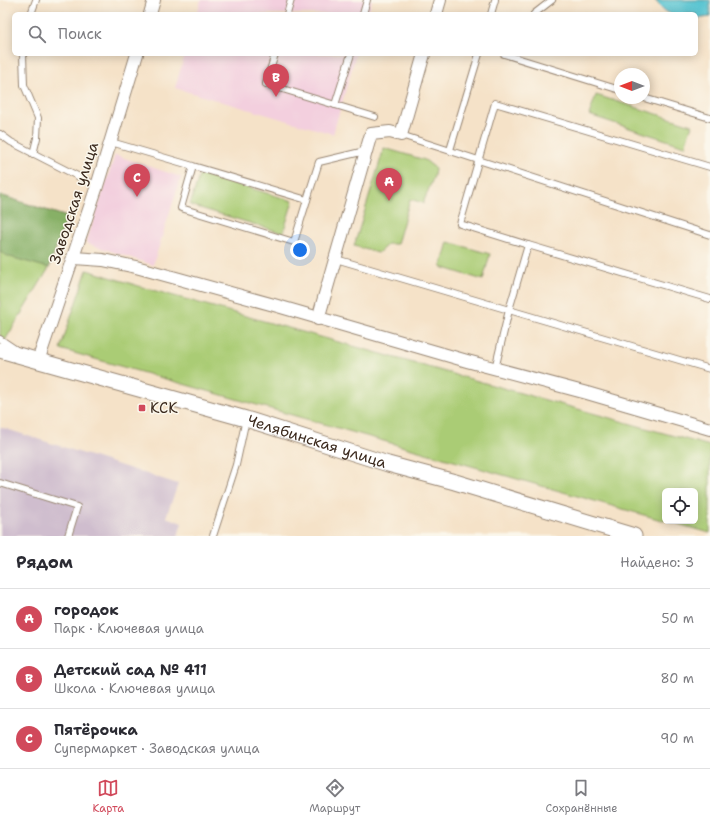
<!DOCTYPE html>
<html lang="ru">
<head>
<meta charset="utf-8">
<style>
  :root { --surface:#fff; --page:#f7f7f7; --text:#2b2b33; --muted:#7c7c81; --line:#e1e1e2; --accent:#d1495b }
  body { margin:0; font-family:"Shantell Sans",sans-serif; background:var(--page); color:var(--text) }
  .controls { position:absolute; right:12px; bottom:12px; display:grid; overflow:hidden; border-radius:6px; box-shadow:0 2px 10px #0003 }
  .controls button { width:36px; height:36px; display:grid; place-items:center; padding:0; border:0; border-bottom:1px solid var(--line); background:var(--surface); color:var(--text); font:20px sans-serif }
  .compass { position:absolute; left:614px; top:68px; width:36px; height:36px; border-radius:50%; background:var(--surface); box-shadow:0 2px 10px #0003; rotate:270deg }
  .you { position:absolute; left:300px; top:250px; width:14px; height:14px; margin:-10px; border:3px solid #fff; border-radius:50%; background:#1a73e8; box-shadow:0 0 0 6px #1a73e833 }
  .badge { display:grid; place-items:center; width:26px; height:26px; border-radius:50%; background:var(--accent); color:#fff; font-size:13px; font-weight:700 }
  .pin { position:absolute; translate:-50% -33px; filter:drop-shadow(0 1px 2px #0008) }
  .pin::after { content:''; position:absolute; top:21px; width:14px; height:12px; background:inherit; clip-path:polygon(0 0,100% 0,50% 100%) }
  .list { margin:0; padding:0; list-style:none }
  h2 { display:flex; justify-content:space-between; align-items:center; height:52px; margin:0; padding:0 16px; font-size:17px }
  h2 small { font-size:13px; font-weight:400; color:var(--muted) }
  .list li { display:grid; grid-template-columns:26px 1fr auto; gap:12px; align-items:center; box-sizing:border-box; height:60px; padding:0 16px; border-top:1px solid var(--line) }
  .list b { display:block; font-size:15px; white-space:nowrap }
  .list p { margin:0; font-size:13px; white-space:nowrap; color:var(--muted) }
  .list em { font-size:13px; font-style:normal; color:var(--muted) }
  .icon { flex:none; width:22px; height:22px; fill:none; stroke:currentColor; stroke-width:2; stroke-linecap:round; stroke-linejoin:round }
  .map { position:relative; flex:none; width:710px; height:536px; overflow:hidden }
  .search { position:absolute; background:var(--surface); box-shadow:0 2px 10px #0003; left:12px; right:12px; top:12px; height:44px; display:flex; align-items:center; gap:10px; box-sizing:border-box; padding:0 14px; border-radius:6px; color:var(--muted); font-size:15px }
  .sheet { height:232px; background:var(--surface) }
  nav { display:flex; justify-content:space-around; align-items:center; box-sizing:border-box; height:56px; border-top:1px solid var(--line); background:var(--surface); font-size:11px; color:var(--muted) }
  nav a { display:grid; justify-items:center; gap:2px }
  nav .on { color:var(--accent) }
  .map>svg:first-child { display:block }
</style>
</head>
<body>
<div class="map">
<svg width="710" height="536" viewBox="0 0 710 536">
  <rect width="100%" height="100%" fill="#fbf7ec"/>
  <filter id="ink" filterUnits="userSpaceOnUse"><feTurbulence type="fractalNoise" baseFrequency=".025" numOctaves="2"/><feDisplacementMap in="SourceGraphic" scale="8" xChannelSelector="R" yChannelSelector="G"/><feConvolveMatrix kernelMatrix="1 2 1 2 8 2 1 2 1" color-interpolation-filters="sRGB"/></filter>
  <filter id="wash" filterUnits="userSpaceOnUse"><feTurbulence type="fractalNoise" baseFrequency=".012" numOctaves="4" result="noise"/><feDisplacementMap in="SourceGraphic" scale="16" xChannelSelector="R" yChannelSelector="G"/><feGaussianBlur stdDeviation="0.9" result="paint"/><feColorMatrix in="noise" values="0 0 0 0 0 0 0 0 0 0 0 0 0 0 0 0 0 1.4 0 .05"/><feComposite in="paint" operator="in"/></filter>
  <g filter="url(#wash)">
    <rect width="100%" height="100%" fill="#f5e2c8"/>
    <g fill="#f3cfde">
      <polygon points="201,0 372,0 368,14 197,14"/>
      <polygon points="185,54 356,54 333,134 175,88"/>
      <polygon points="115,155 181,177 153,265 86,243"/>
    </g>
    <polygon fill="#cfbdce" points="0,427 178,484 166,517 182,523 178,536 0,536"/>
    <g fill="#aacc74" stroke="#727b49">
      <polygon points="596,95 692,125 685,146 589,115"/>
      <polygon points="384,148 425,160 435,168 434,176 423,203 410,199 397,244 388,244 378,253 354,246"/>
      <polygon points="200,173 293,201 283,233 190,205"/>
      <polygon points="0,195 67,217 49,268 4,342 0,341"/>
      <polygon points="448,242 490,254 483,280 441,267"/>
      <polygon points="87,270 142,287 710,446 710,533 667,521 695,521 695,491 665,491 665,521 60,349"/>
    </g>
    <polygon fill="#87b066" stroke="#616d42" points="0,195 67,217 49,268 10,257 0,252"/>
    <path fill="#58c4d1" stroke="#4a7778" d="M 655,0 L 710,0 L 710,17 L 696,19 L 696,14 C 674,14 669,19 655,0 Z"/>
  </g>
  <g filter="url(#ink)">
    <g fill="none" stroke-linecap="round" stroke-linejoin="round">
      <g stroke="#988673" stroke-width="8">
        <g id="service">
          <polyline points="31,14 36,0"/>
          <polyline points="287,14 291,0"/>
          <polyline points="363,14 367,0"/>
          <polyline points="491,14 495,0"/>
          <polyline points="534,14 552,0"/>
          <polyline points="23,54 24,85 38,118 37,138 33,154"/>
          <polyline points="275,54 266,84 375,117"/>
          <polyline points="504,54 620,90"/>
          <polyline points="644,98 710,118"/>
          <polyline points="335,105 351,54"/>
          <polyline points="0,134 11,142 97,186"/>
          <polyline points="401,135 710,235"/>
          <polyline points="111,142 193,166 181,208 294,242 307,200 193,166"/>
          <polyline points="450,150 479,54"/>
          <polyline points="307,200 319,162 365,151"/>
          <polyline points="528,245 460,224 495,103 710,167"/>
          <polyline points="336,259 509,310 495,369"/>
          <polyline points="710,299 528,245 509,310 710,369"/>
          <polyline points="0,339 15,349"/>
          <polyline points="0,483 77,507 68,536"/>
          <polyline points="213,536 236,465 246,419"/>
        </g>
      </g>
      <g stroke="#988673" stroke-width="14">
        <g id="minor">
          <polyline points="150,14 154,0"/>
          <polyline points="436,14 440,0"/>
          <polyline points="74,258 103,260 136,267 274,305 467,361 587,393 710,429"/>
          <polyline points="318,319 371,134 390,132 401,135 424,54"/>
          <polyline points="38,361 97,186 137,54"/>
        </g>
      </g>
      <g stroke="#988673" stroke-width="17">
        <g id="tertiary">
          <path id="s1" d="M 0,350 L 246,419 L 388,464 L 455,482 L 634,536"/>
        </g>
      </g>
      <use href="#service" stroke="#fff" stroke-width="6"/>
      <use href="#minor" stroke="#fff" stroke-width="12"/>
      <use href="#tertiary" stroke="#fff" stroke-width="15"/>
    </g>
  </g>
  <rect fill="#d1495b" stroke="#fbf7ec" stroke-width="1.5" x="138" y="404" width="8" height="8" rx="2"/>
  <g text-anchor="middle" stroke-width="3" stroke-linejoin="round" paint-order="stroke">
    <g font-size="15" fill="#3b2a1e" stroke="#fbf7ec">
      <text transform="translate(74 203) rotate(-72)" y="5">Заводская улица</text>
      <text dy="5" stroke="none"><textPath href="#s1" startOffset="330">Челябинская улица</textPath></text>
    </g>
    <g font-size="15" fill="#3b2a1e" stroke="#fbf7ec" text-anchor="start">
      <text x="150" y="413">КСК</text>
    </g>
  </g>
</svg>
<div class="controls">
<button><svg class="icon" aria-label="locate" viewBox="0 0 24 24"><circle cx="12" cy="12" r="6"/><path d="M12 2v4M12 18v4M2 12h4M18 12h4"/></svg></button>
</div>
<svg class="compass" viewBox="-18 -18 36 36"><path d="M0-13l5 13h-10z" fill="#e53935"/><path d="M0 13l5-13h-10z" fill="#7c7c81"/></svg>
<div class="you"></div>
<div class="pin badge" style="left:389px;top:201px">A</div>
<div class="pin badge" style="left:276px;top:97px">B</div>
<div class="pin badge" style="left:137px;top:197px">C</div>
<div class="search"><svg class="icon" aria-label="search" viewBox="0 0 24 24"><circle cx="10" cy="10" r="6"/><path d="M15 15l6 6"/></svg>Поиск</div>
</div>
<section class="sheet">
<h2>Рядом<small>Найдено: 3</small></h2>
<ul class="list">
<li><span class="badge">A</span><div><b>городок</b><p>Парк · Ключевая улица</p></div><em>50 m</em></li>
<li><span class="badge">B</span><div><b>Детский сад № 411</b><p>Школа · Ключевая улица</p></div><em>80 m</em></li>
<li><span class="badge">C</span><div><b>Пятёрочка</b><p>Супермаркет · Заводская улица</p></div><em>90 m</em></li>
</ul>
</section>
<nav>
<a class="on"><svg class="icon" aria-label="map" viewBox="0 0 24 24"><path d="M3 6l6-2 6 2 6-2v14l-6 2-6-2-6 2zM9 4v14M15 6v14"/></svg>Карта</a>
<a><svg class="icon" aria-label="directions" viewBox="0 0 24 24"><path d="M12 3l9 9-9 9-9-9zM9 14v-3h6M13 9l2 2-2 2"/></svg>Маршрут</a>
<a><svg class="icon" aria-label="saved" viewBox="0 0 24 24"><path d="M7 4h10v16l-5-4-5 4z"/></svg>Сохранённые</a>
</nav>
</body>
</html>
